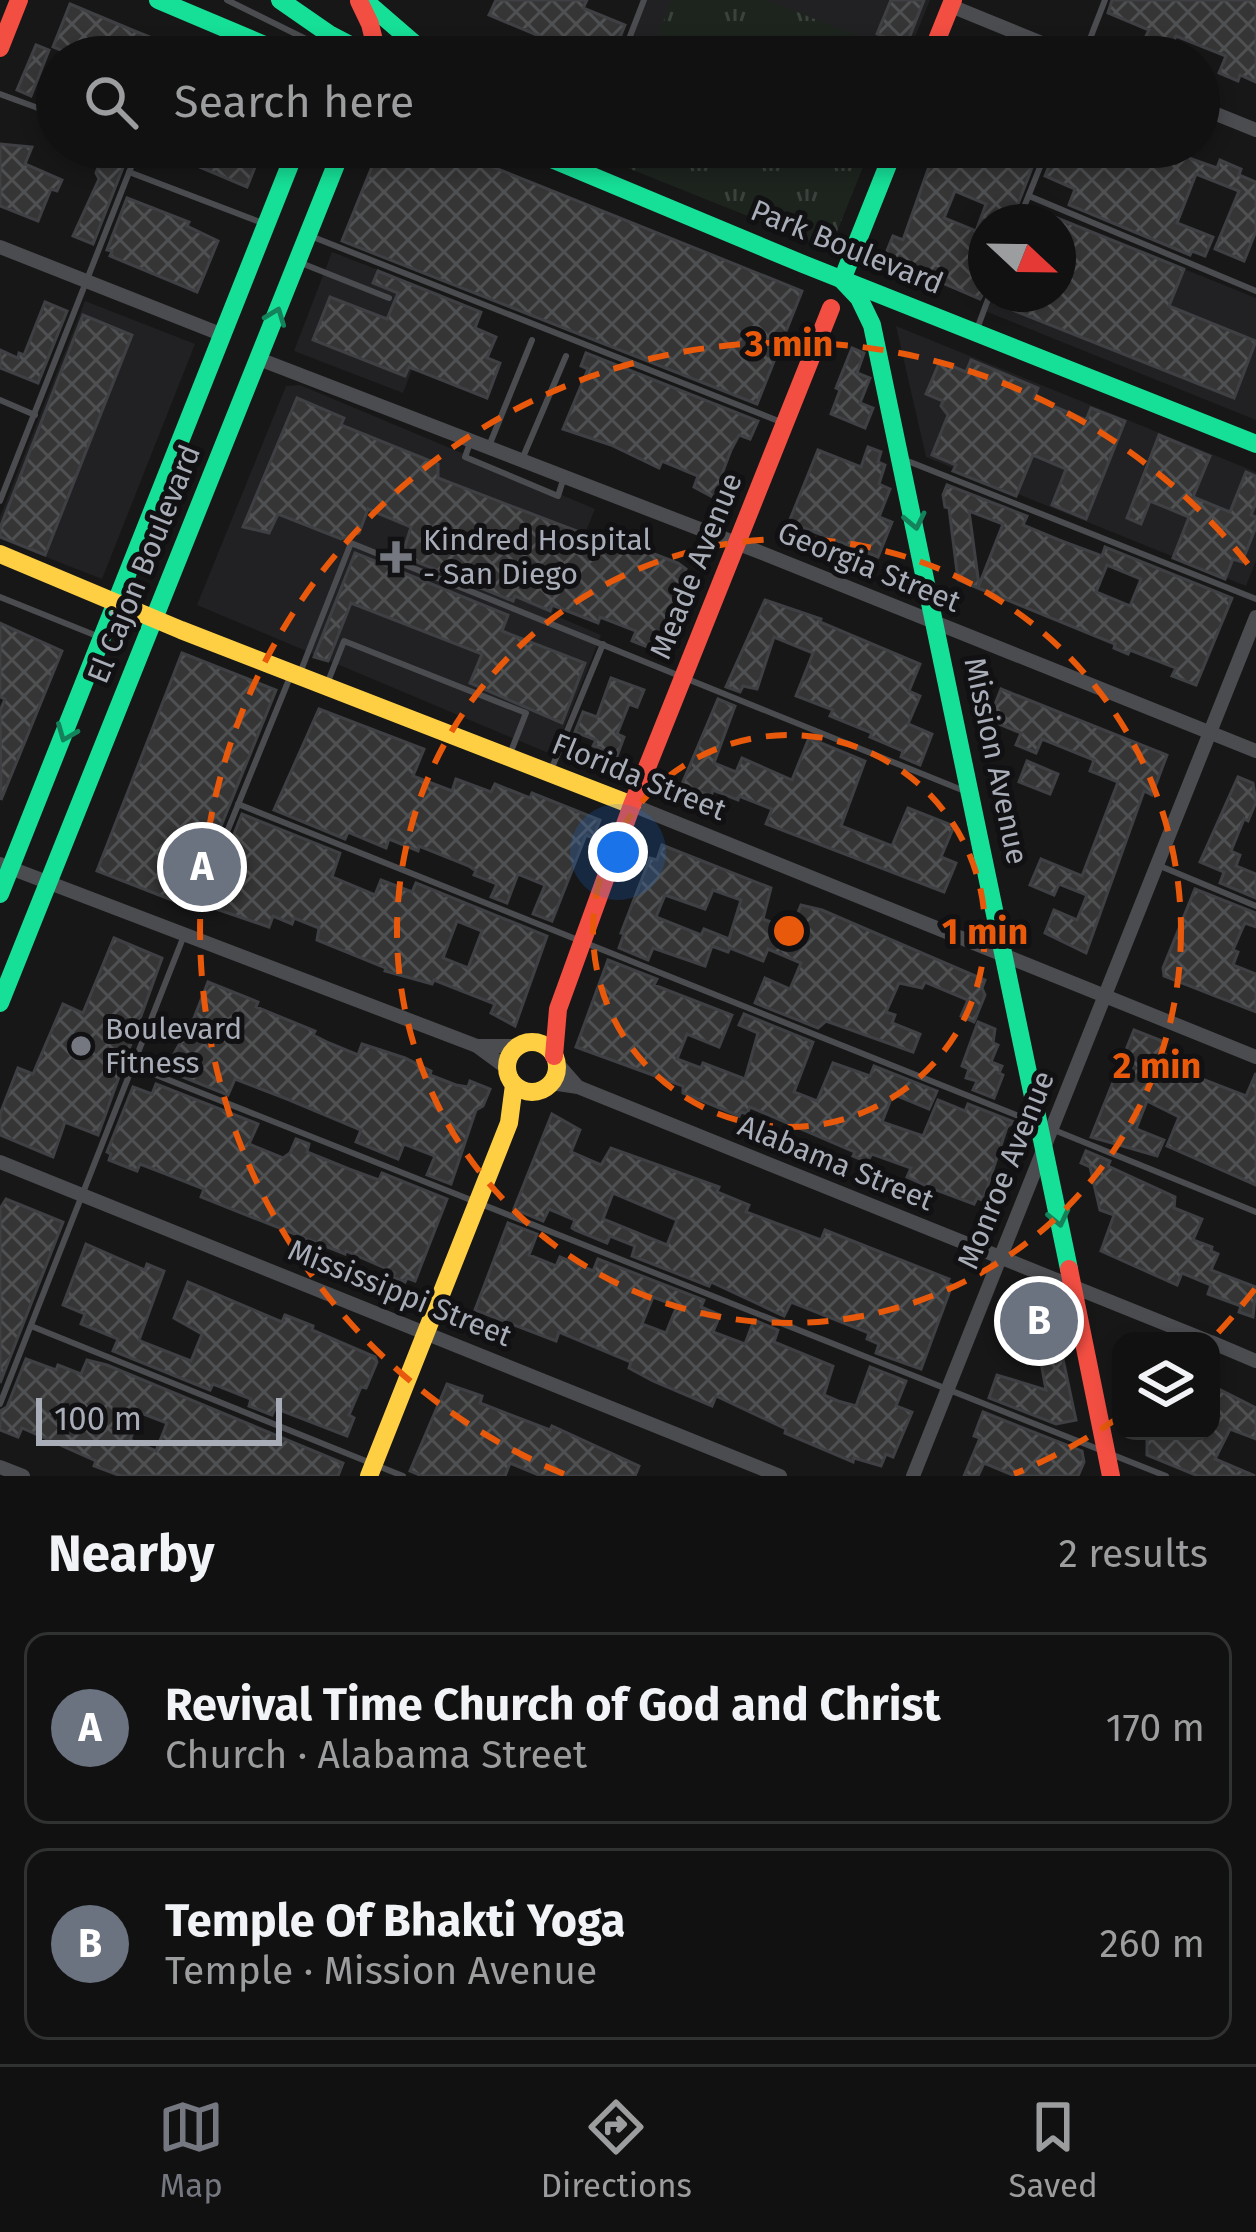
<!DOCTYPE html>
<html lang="en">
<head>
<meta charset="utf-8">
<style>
  :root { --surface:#111; --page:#1e1f1f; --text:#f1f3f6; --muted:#9c9d9f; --line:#303131; --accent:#757880 }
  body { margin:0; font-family:"Fira Sans",sans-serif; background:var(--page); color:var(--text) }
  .controls { position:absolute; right:36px; bottom:36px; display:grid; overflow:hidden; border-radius:24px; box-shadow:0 6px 18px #0003 }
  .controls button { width:108px; height:108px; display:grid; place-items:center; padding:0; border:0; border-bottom:3px solid var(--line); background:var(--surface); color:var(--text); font:60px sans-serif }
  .compass { position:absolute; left:968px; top:204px; width:108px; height:108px; border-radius:50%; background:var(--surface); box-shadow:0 6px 18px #0003; rotate:112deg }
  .scale { position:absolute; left:36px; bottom:30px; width:246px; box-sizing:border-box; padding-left:12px; border:6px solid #a8adb8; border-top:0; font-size:33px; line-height:42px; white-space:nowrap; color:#a8adb8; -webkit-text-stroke:9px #111113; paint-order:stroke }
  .you { position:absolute; left:618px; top:852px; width:42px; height:42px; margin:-30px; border:9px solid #fff; border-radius:50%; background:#1a73e8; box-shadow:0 0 0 18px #1a73e833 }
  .badge { display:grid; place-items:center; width:78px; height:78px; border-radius:50%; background:var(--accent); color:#fff; font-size:39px; font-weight:700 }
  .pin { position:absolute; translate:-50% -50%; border:6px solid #fff; box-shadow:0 3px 12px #0006 }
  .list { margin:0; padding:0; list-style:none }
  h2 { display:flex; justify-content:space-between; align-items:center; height:156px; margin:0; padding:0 48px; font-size:51px }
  h2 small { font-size:39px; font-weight:400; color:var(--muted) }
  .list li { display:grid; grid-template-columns:78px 1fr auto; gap:36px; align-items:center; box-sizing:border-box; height:192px; margin:0 24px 24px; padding:0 24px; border:3px solid var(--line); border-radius:24px }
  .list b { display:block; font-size:45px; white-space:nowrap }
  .list p { margin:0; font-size:39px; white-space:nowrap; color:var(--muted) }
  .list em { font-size:39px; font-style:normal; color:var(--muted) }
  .icon { flex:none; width:66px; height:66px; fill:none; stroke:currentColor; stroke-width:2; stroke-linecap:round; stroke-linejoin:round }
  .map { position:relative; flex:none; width:1256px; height:1476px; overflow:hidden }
  .search { position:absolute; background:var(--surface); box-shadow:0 6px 18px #0003; left:36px; right:36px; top:36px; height:132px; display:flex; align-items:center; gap:30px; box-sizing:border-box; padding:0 42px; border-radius:66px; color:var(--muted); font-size:45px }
  .sheet { height:588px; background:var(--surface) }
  nav { display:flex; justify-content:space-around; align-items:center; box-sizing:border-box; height:168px; border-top:3px solid var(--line); background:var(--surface); font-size:33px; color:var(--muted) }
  nav a { display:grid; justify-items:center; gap:6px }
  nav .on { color:var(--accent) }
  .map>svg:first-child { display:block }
</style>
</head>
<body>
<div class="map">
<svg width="1256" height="1476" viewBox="0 0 1256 1476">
  <defs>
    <pattern id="park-tufts" width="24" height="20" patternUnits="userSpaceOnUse" patternTransform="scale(3)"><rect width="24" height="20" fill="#1d241e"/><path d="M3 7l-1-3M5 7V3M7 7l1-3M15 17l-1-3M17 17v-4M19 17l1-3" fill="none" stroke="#3b413d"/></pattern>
    <pattern id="building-cross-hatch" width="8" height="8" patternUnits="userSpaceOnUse" patternTransform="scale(3)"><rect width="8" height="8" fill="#353536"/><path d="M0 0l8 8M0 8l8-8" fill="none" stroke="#4f5051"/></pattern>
  </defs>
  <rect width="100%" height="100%" fill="#171717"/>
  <g fill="#212123">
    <polygon points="644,0 930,0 907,57 622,57"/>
    <polygon points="1028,206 1256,298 1256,420 985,311 992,294 1058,294 1058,222 1021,222"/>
    <polygon points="332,252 441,294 403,393 294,351"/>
    <polygon points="85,301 195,344 102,579 0,539 0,517"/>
    <polygon points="896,326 1256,472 1256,561 1246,586 926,457"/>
    <polygon points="300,385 595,509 552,614 601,635 553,755 197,605 286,386"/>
  </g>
  <g fill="url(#park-tufts)">
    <polygon points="672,0 767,0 907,56 649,57"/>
    <polygon points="613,147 871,147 830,249 608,160"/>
  </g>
  <g fill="url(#building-cross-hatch)" stroke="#3f4043" stroke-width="3" fill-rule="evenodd">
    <polygon points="496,0 587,0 583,8 625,25 612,57 573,57 575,51 489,15"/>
    <polygon points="891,0 924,0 906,46 877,34"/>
    <polygon points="1112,0 1256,0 1256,82 1240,75 1238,81 1219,73 1226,56 1176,36 1172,46 1146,36 1149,30 1108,13"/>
    <polygon points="70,4 137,32 200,57 78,57 53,47"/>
    <polygon points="36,45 49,50 31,96 17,90"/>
    <polygon points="0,144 32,147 25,164 62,180 57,191 51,189 38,221 0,206"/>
    <polygon points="106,147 131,147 93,244 73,236 99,179 96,173"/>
    <polygon points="146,147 263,147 247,187 169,154 165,165 143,156"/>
    <polygon points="380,147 443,147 802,291 757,404 342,241"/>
    <path d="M 936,147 L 958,147 L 1000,164 L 1007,147 L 1040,147 L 1011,222 L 986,222 L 986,288 L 980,299 L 922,274 L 920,277 L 882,263 L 893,236 L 903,240 ZM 955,191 L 986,204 L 976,231 L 944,218 Z"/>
    <polygon points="1072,147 1158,147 1217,168 1220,160 1241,169 1239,175 1256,182 1256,231 1244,261 1215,249 1239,191 1196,174 1177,223 1213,237 1205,256 1192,251 1190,255 1069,205 1075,189 1045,176 1053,156 1066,161"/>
    <polygon points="127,198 189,222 187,226 218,241 197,292 110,256 112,251 107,250"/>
    <polygon points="1032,208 1184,269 1169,306 1256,341 1234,398 995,303 997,294 1028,301 1032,294 1058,294 1058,222 1026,222"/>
    <polygon points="378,271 481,312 475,328 496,337 487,358 500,363 487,398 409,367 405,376 313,340 330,297 387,319 398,293 373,283"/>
    <polygon points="45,302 67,311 38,383 0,368 0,350 18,358 19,353 24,355"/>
    <polygon points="83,315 132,335 45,555 0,537 0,528"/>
    <polygon points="852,348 864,353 857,373 870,378 860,403 873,408 865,428 831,414 840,390 836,388"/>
    <polygon points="586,353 758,421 750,439 739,435 731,450 720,479 731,484 724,503 694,487 698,476 662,461 659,468 611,445 563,429 588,369 581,366"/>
    <polygon points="971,360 1038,388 1034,398 1086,420 1091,408 1125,421 1086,519 1052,505 1066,469 1033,455 1016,496 953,471 956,465 932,455 948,415 941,406 943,401 926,394 940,361 966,372"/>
    <polygon points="297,398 344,418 341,425 438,464 438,478 595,538 597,532 678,563 686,569 668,616 674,618 660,652 632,641 636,631 600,617 598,623 552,605 550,611 515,596 513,601 402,556 411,527 368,509 359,533 341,539 278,514 269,533 243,527"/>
    <polygon points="1159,435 1210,456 1193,497 1230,512 1246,472 1256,476 1256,503 1251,515 1256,517 1256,527 1242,562 1233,559 1225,579 1173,558 1189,517 1150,501 1141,524 1127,518"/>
    <polygon points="868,447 881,452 878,462 885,465 879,484 890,489 879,517 892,522 878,557 789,522 818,450 861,467"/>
    <path d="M 947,485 L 1027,516 L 1023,525 L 1059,540 L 1102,556 L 1105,547 L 1232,598 L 1196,685 L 1172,676 L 1176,668 L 1130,650 L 1128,654 L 1114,648 L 1115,644 L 958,580 L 949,508 L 945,507 L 943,495 ZM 969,511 L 1003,524 L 979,585 ZM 1107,565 L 1141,579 L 1130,606 L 1096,592 Z"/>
    <polygon points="355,553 508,615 502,631 585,663 562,723 470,683 482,654 351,603 328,661 314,657"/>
    <polygon points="765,600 821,619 820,622 920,664 909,691 920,696 908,724 932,734 920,765 901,757 903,751 870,737 872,733 830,716 833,710 796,696 813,653 774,637 757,689 743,686 740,692 726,687"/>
    <polygon points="0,623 62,651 1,800 0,711 5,699 0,697"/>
    <path d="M 182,653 L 276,690 L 196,888 L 198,896 L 205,898 L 210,894 L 242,814 L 340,853 L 332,877 L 375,895 L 381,880 L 412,892 L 416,883 L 547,936 L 515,1026 L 491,1013 L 495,1004 L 434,980 L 432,984 L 385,971 L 386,968 L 317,940 L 319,928 L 294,918 L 292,924 L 273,916 L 269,927 L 193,901 L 190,907 L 97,871 ZM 457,921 L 482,931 L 468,968 L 443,958 Z"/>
    <polygon points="611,678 644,690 637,707 629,704 617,734 624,737 617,756 593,746 596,740 575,732 583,712 597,717"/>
    <polygon points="1001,689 1167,755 1152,795 1144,791 1086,953 1045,933 1054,910 1077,920 1087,895 1059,884 1054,895 1030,885 1041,859 1082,876 1118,782 1090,771 1094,760 1042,739 1036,753 1016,745 1021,733 989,720"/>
    <polygon points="718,699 735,706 714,763 736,772 742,758 792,780 809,738 865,761 841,826 892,846 908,808 954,826 941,857 956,863 944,892 766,824 772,809 739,796 738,800 713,790 711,796 682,784"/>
    <polygon points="319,709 424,749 413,776 452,791 456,779 491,792 495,784 530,798 532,793 600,820 593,838 586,835 552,921 533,914 545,885 518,874 507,903 491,897 497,884 474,875 476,871 469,866 419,846 418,851 389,839 386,848 348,832 345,839 274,810"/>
    <polygon points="1027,761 1058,774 1050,794 1019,782"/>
    <polygon points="1238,777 1253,783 1256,802 1248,821 1244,819 1231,851 1240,855 1236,866 1256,874 1256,898 1220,883 1224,872 1200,862"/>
    <path d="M 662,845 L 771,888 L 763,919 L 791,930 L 801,905 L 822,910 L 985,980 L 982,988 L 985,995 L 974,1022 L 961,1016 L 968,1000 L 925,982 L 922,988 L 899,983 L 886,1012 L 895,1015 L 892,1023 L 920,1034 L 913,1052 L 826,1021 L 818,1028 L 755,1003 L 765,978 L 790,989 L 801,963 L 768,949 L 763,961 L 730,948 L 728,952 L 712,946 L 705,966 L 653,948 L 648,960 L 619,948 L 624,934 L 621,933 L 650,858 L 657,860 ZM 713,890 L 741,900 L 729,939 L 704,929 L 701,935 L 656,917 L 665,895 L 705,909 Z"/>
    <polygon points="1195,889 1256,913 1256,927 1245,923 1243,927 1233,950 1238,952 1233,965 1256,974 1256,1012 1164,976 1163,968"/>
    <polygon points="114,938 162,958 98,1135 65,1122 53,1157 0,1135 0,1114 18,1068 33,1074 63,1004 83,1013"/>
    <polygon points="608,960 657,979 654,985 732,1015 719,1047 687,1034 677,1059 701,1068 703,1063 745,1079 758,1033 739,1025 744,1014 813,1042 794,1092 817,1101 833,1063 870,1076 874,1066 937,1091 929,1109 893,1094 882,1122 923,1136 938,1100 965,1111 968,1104 1014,1122 1007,1127 983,1200 977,1198 974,1204 934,1189 907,1177 911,1168 872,1154 867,1162 853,1156 855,1152 750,1107 747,1114 741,1112 739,1116 683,1093 683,1086 576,1047"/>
    <polygon points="208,982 258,1002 256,1007 315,1031 313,1035 329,1043 358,1055 362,1044 405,1058 431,1071 430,1075 456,1085 468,1087 470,1081 490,1089 483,1106 476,1110 451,1184 427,1175 435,1156 404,1144 398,1159 356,1142 361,1130 287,1099 235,1079 228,1095 165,1070 194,1018"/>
    <polygon points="978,1022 995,1029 993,1043 998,1045 991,1062 1002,1066 999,1073 1003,1075 994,1098 973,1090 977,1081 966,1078 969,1069 962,1066"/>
    <polygon points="1134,1030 1165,1042 1161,1053 1176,1059 1174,1062 1189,1068 1189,1074 1246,1096 1256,1073 1256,1185 1167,1146 1179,1117 1147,1101 1136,1129 1164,1140 1157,1156 1091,1137"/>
    <polygon points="156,1084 258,1124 249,1144 283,1158 290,1153 296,1139 309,1144 307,1152 349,1169 379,1180 382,1173 447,1199 415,1281 407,1278 405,1282 393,1277 395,1273 387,1269 346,1251 345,1254 201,1197 204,1189 166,1174 140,1164 137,1171 109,1160 111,1154 107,1152 133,1087 152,1094"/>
    <path d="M 552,1114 L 580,1130 L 571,1152 L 601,1165 L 611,1148 L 719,1187 L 717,1192 L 749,1205 L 746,1212 L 821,1240 L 825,1230 L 949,1279 L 947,1283 L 952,1285 L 921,1369 L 876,1353 L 879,1344 L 867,1339 L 869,1333 L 791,1302 L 784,1316 L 711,1282 L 709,1286 L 632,1256 L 635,1246 L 610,1236 L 607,1243 L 575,1230 L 572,1228 L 575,1220 L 549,1209 L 543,1221 L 514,1209 ZM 613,1193 L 677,1220 L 667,1245 L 603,1219 Z"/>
    <polygon points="1086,1151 1110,1161 1108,1166 1175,1197 1174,1208 1202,1219 1193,1240 1212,1247 1211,1251 1218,1254 1211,1270 1256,1287 1253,1317 1239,1312 1241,1306 1208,1294 1211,1285 1182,1273 1177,1285 1101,1251 1114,1215 1100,1210 1090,1167 1081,1163"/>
    <polygon points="6,1199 63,1222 0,1383 0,1209"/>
    <path d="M 508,1223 L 537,1234 L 529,1255 L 556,1266 L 560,1257 L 593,1271 L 598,1259 L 704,1300 L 701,1307 L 720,1315 L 713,1332 L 745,1344 L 754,1320 L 778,1330 L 774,1342 L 833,1366 L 824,1395 L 838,1401 L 856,1406 L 870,1367 L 906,1381 L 896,1406 L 912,1412 L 893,1457 L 886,1454 L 881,1466 L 854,1458 L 853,1462 L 785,1433 L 786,1429 L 716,1396 L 712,1406 L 653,1381 L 629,1368 L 631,1362 L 559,1332 L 556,1341 L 475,1310 ZM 653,1297 L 677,1306 L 666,1333 L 642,1324 Z"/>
    <polygon points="86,1244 145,1270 147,1264 164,1271 139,1340 145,1343 191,1361 202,1334 174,1318 188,1282 282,1322 285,1315 313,1326 312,1330 375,1357 377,1362 366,1388 361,1387 349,1415 354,1418 347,1436 280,1410 275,1409 272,1415 249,1406 251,1399 213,1384 210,1390 113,1351 118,1339 81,1324 85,1314 63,1305"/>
    <polygon points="1025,1302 1054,1317 1076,1420 1056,1424 989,1398 997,1375 1046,1390 1040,1357 1007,1344"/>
    <path d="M 26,1359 L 56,1370 L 58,1365 L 81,1374 L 87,1360 L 107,1365 L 343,1463 L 338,1476 L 121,1476 L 94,1466 L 96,1461 L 22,1428 L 18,1437 L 0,1430 L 0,1411 L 7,1407 ZM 141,1413 L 167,1423 L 156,1451 L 130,1440 Z"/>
    <polygon points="447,1384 482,1396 480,1403 550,1430 552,1426 639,1466 635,1476 541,1476 510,1463 505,1476 422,1476 410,1471"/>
    <polygon points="1211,1385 1256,1408 1256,1439 1230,1429 1215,1459 1255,1476 1198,1476 1147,1455 1147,1431 1211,1431"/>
    <polygon points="983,1412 1082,1451 1084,1462 1078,1476 1015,1476 984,1463 978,1476 964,1476 980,1438 974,1436"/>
  </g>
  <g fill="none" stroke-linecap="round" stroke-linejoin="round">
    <g stroke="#4b4c50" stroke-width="6">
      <polyline points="227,0 310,41 319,57"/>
      <polyline points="229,57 238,37"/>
      <polyline points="622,57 644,0"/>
      <polyline points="1083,57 1105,0"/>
      <polyline points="0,94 57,115"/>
      <polyline points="579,166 587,147"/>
      <polyline points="129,172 260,222"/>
      <polyline points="1029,196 1256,291"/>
      <polyline points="1018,222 1048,147"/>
      <polyline points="313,237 781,422"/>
      <polyline points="301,263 389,298"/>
      <polyline points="977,329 990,294"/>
      <polyline points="0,400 35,415"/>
      <polyline points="470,443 465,457 558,496 564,477"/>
      <polyline points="489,446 532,340"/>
      <polyline points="523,457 566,356"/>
      <polyline points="905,460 1256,599"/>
      <polyline points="0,501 139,147"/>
      <polyline points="0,597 97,636"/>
      <polyline points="300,673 351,543 967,792"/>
      <polyline points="327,684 344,641 526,713 510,754"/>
      <polyline points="551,770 603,644"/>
      <polyline points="238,804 1036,1123"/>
      <polyline points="1160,866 1256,906"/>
      <polyline points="203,891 290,677"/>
      <polyline points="136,1067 1166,1476"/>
      <polyline points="1054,1130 1256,1212"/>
      <polyline points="31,1326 403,1476"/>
      <polyline points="0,1404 183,938"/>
    </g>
    <g stroke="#4b4c50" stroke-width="14">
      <polyline points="951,6 1076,57"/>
      <polyline points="1199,107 1256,130"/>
      <polyline points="0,247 223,335"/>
      <polyline points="259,359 762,553 1256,751"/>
      <polyline points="632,805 1256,1057"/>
      <polyline points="0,864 477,1046 507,1068"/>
      <polyline points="477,1046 517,1046"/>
      <polyline points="557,1063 578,1087"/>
      <polyline points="551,1083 578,1087 1208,1341"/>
      <polyline points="0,1162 780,1476"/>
      <polyline points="1211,1342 1256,1361"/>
      <polyline points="0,1467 23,1476"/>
      <polyline points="913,1476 1256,617"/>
    </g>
    <g stroke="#16e098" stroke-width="18">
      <polyline points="158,0 293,57"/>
      <polyline points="280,0 329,34 373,57"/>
      <polyline points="364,0 430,57"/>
      <polyline points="509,147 549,158 803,264 1256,444"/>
      <polyline points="842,280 859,298 872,325 1069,1269"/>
      <polyline points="842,280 895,147"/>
      <polyline points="0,894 297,147"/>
      <polyline points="0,1003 343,147"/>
    </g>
    <g stroke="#ffcf43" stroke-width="18">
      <polyline points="0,554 181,630 632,805"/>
      <circle cx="532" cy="1067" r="25"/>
      <polyline points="369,1476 509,1123 514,1085"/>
    </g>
    <g stroke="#f24e42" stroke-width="18">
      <polyline points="359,1 370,24 378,57"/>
      <polyline points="0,48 19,0"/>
      <polyline points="930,57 953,0"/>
      <polyline points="554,1056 558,1009 632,805 831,308"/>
      <polyline points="1069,1269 1111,1476"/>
    </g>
  </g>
  <defs><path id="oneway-chevron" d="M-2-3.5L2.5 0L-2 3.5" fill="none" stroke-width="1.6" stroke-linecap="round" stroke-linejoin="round" transform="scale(3)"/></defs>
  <g stroke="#14835c">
    <use href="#oneway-chevron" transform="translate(276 316) rotate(-69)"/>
    <use href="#oneway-chevron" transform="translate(915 521) rotate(78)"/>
    <use href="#oneway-chevron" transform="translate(66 733) rotate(112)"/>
    <use href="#oneway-chevron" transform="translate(1059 1218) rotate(77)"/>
  </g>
  <g fill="none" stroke="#e8590c" stroke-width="6" stroke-dasharray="21 15">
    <circle cx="789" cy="931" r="196"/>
    <circle cx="789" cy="931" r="392"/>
    <path d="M1255 1289A588 588 0 0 1 1212 1339M1118 1418A588 588 0 0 1 1014 1474M564 1474A588 588 0 1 1 1255 573"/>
  </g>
  <g fill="#757880" stroke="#111113" stroke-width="4.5">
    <path d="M390 539h12v12h12v12h-12v12h-12v-12h-12v-12h12z"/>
    <circle cx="81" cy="1046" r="12"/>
  </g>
  <g text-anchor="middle" stroke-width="10" stroke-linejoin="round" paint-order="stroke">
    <g font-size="30" fill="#a8adb8" stroke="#111113">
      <text transform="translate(847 247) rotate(22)" y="10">Park Boulevard</text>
      <text transform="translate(144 564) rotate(-68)" y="10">El Cajon Boulevard</text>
      <text transform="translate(696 566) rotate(-68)" y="10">Meade Avenue</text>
      <text transform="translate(869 567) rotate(22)" y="10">Georgia Street</text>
      <text transform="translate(996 761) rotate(78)" y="10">Mission Avenue</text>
      <text transform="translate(639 777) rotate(22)" y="10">Florida Street</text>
      <text transform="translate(836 1163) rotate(22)" y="10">Alabama Street</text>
      <text transform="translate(1006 1170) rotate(-68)" y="10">Monroe Avenue</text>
      <text transform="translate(400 1293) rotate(22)" y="10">Mississippi Street</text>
    </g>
    <g font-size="30" fill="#a8adb8" stroke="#111113" text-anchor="start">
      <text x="423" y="550">Kindred Hospital<tspan x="423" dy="34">- San Diego</tspan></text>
      <text x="105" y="1039">Boulevard<tspan x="105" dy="34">Fitness</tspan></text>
    </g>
  </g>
  <circle cx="789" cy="931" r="18" fill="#e8590c" stroke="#111113" stroke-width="6"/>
  <g font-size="36" text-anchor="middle" font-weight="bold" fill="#e8590c" stroke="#111113" stroke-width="10" stroke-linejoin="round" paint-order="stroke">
    <text x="789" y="356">3 min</text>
    <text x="985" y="944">1 min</text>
    <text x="1157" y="1078">2 min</text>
  </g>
</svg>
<div class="controls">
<button><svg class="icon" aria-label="layers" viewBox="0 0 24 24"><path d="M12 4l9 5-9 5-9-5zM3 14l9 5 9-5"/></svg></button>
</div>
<svg class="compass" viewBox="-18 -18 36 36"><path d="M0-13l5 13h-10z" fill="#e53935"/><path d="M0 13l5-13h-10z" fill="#9c9d9f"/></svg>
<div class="scale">100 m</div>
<div class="you"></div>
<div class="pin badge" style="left:202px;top:867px;background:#6b7280">A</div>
<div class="pin badge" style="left:1039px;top:1321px;background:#6b7280">B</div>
<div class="search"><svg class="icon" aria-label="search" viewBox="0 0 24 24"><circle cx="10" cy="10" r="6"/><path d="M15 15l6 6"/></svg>Search here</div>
</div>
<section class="sheet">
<h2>Nearby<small>2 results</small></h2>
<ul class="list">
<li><span class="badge" style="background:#6b7280">A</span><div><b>Revival Time Church of God and Christ</b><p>Church · Alabama Street</p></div><em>170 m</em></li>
<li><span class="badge" style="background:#6b7280">B</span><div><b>Temple Of Bhakti Yoga</b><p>Temple · Mission Avenue</p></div><em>260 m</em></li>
</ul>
</section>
<nav>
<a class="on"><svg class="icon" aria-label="map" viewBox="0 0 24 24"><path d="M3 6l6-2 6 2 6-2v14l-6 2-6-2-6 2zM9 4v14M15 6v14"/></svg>Map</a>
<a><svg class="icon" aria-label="directions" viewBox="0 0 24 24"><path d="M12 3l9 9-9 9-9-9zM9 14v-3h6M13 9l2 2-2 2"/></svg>Directions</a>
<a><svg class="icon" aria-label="saved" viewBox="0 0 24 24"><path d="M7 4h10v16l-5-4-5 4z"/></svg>Saved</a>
</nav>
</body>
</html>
